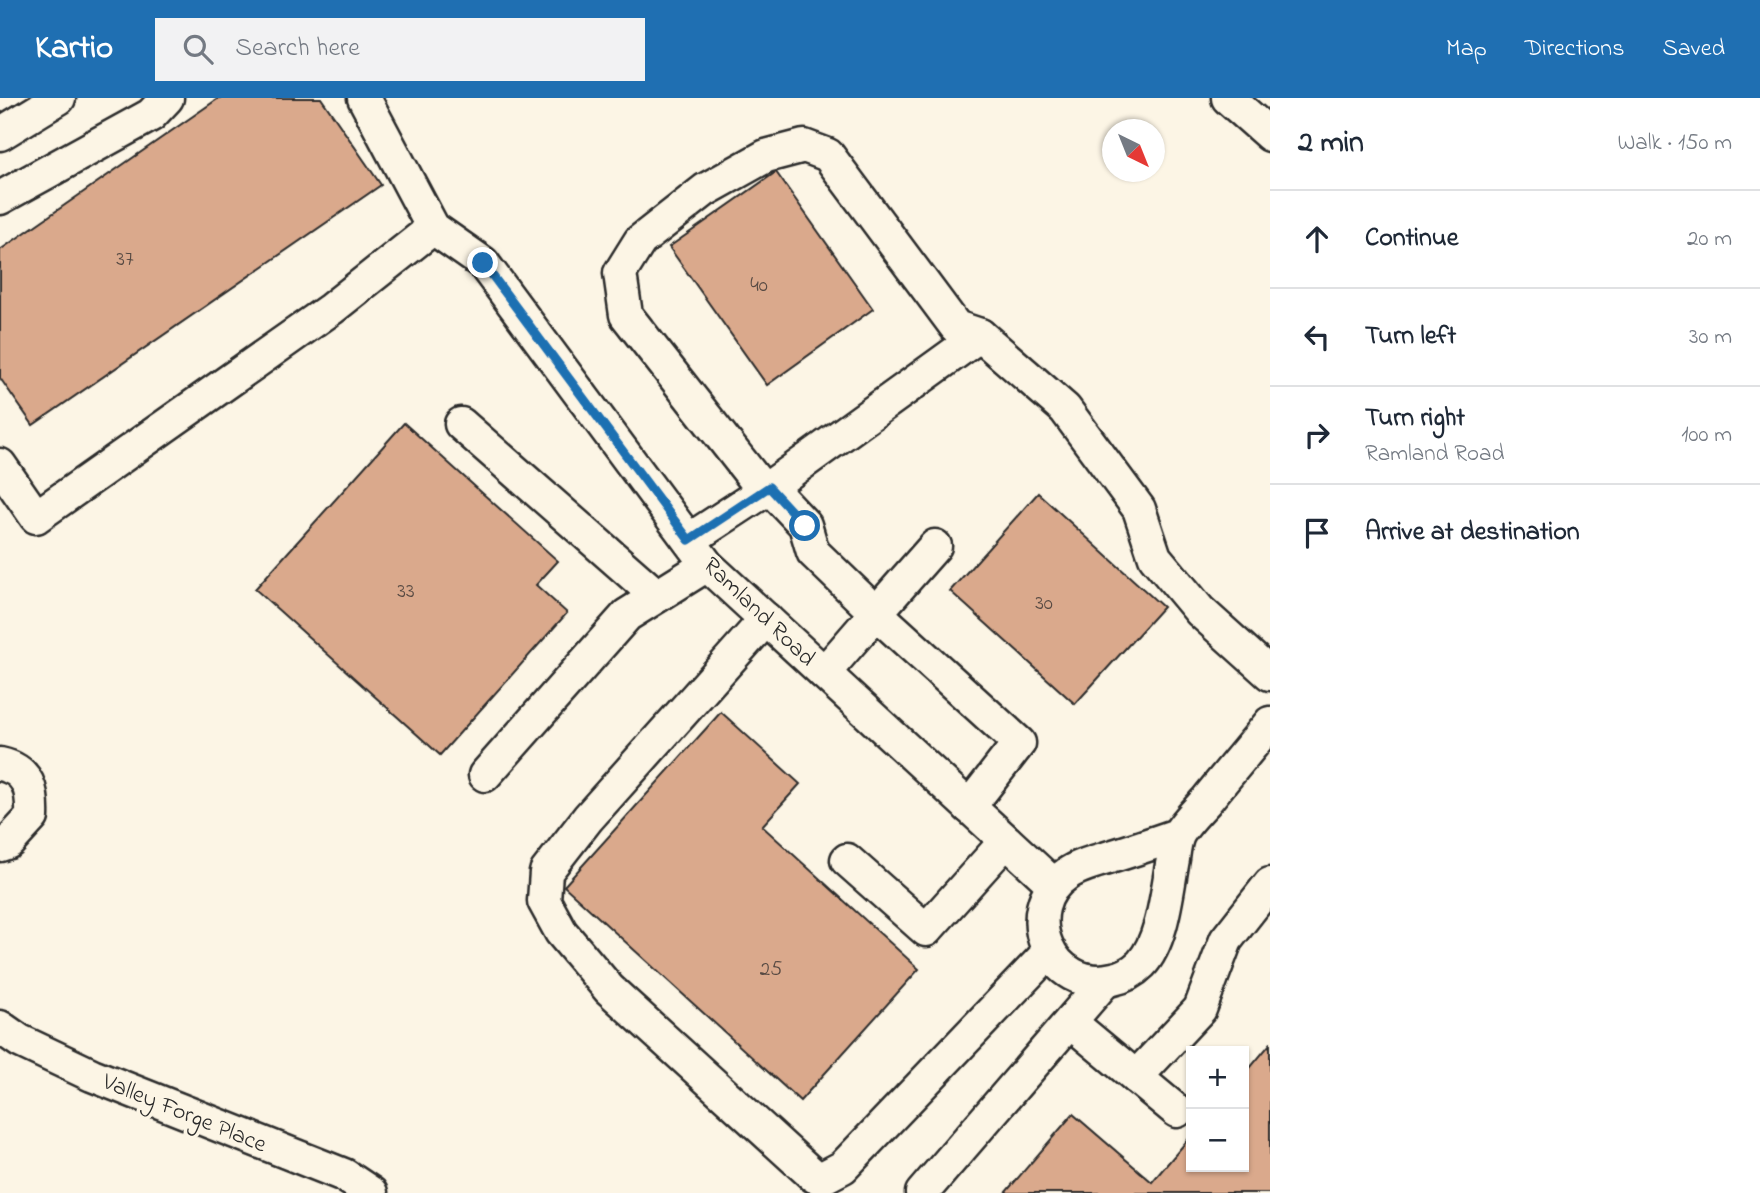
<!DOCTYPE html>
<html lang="en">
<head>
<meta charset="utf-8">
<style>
  :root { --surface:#fff; --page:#f2f2f3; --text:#1f2937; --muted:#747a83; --line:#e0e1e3; --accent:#1f6fb2 }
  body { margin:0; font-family:"Indie Flower",sans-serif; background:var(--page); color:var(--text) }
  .controls { position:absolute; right:21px; bottom:21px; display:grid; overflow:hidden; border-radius:0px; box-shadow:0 2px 5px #0004 }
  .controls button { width:63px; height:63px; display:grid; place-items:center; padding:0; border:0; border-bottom:2px solid var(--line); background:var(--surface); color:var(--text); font:35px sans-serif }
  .compass { position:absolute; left:1102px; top:21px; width:63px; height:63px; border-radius:50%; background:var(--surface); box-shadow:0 2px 5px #0004; rotate:137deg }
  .stop { position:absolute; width:21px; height:21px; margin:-16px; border:5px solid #1f6fb2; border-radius:50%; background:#fff }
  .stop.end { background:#1f6fb2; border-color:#fff; box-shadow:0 2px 7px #0008 }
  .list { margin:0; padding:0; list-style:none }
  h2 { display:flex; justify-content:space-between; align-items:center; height:91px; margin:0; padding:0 28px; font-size:30px }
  h2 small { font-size:23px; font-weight:400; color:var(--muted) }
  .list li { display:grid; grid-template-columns:46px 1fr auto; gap:21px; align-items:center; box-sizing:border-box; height:98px; padding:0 28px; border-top:2px solid var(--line) }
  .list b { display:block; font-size:26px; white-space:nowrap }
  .list p { margin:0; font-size:23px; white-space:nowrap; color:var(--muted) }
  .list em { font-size:23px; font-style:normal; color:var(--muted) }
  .icon { flex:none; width:38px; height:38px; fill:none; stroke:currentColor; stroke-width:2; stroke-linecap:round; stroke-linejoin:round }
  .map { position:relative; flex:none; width:1270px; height:1095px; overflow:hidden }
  header { display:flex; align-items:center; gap:42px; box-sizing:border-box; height:98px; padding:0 35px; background:var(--accent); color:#fff }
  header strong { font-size:33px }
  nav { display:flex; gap:38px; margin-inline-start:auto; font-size:24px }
  .search { width:490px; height:63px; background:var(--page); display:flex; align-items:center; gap:18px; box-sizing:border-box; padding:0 24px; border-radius:0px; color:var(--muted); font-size:26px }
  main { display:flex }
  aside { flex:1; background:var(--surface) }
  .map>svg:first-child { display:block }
</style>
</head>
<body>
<header>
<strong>Kartio</strong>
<div class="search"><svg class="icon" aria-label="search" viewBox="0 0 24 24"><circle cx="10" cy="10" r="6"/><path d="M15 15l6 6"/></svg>Search here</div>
<nav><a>Map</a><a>Directions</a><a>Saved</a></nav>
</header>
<main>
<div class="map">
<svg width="1270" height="1095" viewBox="0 0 1270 1095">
  <rect width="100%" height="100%" fill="#fcf5e5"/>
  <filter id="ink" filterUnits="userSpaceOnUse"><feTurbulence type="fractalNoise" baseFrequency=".0143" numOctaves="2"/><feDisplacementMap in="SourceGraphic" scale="14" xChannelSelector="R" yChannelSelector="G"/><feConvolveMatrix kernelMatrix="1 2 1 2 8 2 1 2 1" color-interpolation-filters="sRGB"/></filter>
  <g filter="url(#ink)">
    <g fill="#daa98c" stroke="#2b2b2b" stroke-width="2">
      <polygon points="219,0 321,0 381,87 33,327 0,280 0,152"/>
      <polygon points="776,74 873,211 767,287 669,149"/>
      <polygon points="404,325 558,463 536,487 567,515 440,657 255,491"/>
      <polygon points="1038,395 1163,509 1075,606 950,493"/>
      <polygon points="721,614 800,686 762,728 919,871 800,1003 564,788"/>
      <polygon points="1270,946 1270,1095 1005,1095 1073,1016 1152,1084 1191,1038 1191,1069 1244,1069 1244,977"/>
    </g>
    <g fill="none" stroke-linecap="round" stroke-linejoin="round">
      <g stroke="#2b2b2b" stroke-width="37">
        <g id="minor">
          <polyline points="364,0 433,130 483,165 707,467 1054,787"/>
          <polyline points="1228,0 1270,37"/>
          <polyline points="0,36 59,0"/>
          <polyline points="0,100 151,17 167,0"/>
          <polyline points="461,326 657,498"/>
          <polyline points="0,367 36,419 331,211 433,130"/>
          <polyline points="769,389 805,427 813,454 876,515 824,575"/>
          <polyline points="764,393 980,237"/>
          <polyline points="689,442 764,393 626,217 620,175 640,143 705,92 766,58 804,48 828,57 956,229 980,237 1065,311 1139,411 1155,459 1200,513 1270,576"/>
          <polyline points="935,448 876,515 1019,645 969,709"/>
          <polyline points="766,521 588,720 546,774 544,803 561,834 609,891 814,1078 824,1079 843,1069 1049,854"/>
          <path d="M 0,666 C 29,672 33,692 32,719 L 9,744 L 0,747"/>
          <polyline points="485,677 627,517 707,467"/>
          <path d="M 1177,737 C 1154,745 1130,753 1107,760 C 1094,764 1078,768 1067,776 C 1014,811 1051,897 1113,881 C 1124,879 1133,874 1141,866 C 1163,843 1167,792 1173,761 C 1174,753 1175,742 1179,735 C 1186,724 1197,713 1206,703 C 1227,677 1249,651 1270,625"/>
          <polyline points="847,762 926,832 1006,743"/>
          <polyline points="1070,924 1177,1013"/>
          <polyline points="0,929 20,943 92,977 344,1077 371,1095"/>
          <polyline points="1136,979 1200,911 1226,842 1270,786"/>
          <polyline points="922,1095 1105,883"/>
        </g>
      </g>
      <use href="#minor" stroke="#fcf5e5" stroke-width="32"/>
    </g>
  </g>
  <g fill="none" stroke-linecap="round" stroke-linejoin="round" filter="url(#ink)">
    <polyline stroke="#1f6fb2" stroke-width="9" points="483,165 689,442 769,389 805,428"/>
  </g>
  <g text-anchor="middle" stroke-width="7" stroke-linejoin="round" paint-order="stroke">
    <g font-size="21" fill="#574a43">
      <text x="125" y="167">37</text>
      <text x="759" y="193">40</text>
      <text x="406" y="499">33</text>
      <text x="1044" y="511">30</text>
      <text x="771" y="877">25</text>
    </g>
    <g font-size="24" fill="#2b2b2b" stroke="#fcf5e5">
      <text transform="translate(760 513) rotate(44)" y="8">Ramland Road</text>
      <text transform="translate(185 1014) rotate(22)" y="8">Valley Forge Place</text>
    </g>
  </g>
</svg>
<div class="controls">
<button>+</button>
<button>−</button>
</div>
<svg class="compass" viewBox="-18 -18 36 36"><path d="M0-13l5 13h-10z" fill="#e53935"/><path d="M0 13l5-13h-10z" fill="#747a83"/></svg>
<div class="stop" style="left:805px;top:428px"></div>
<div class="stop end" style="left:483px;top:165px"></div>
</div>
<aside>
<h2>2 min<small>Walk · 150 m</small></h2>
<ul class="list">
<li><svg class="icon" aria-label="ahead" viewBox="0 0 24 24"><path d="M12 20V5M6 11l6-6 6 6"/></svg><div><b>Continue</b></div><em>20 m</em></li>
<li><svg class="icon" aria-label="left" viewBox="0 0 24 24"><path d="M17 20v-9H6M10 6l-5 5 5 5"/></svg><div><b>Turn left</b></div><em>30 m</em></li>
<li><svg class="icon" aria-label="right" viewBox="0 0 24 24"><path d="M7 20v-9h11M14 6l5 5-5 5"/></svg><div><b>Turn right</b><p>Ramland Road</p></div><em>100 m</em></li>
<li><svg class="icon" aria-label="arrive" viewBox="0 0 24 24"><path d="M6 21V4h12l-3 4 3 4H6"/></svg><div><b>Arrive at destination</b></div></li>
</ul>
</aside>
</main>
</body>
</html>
